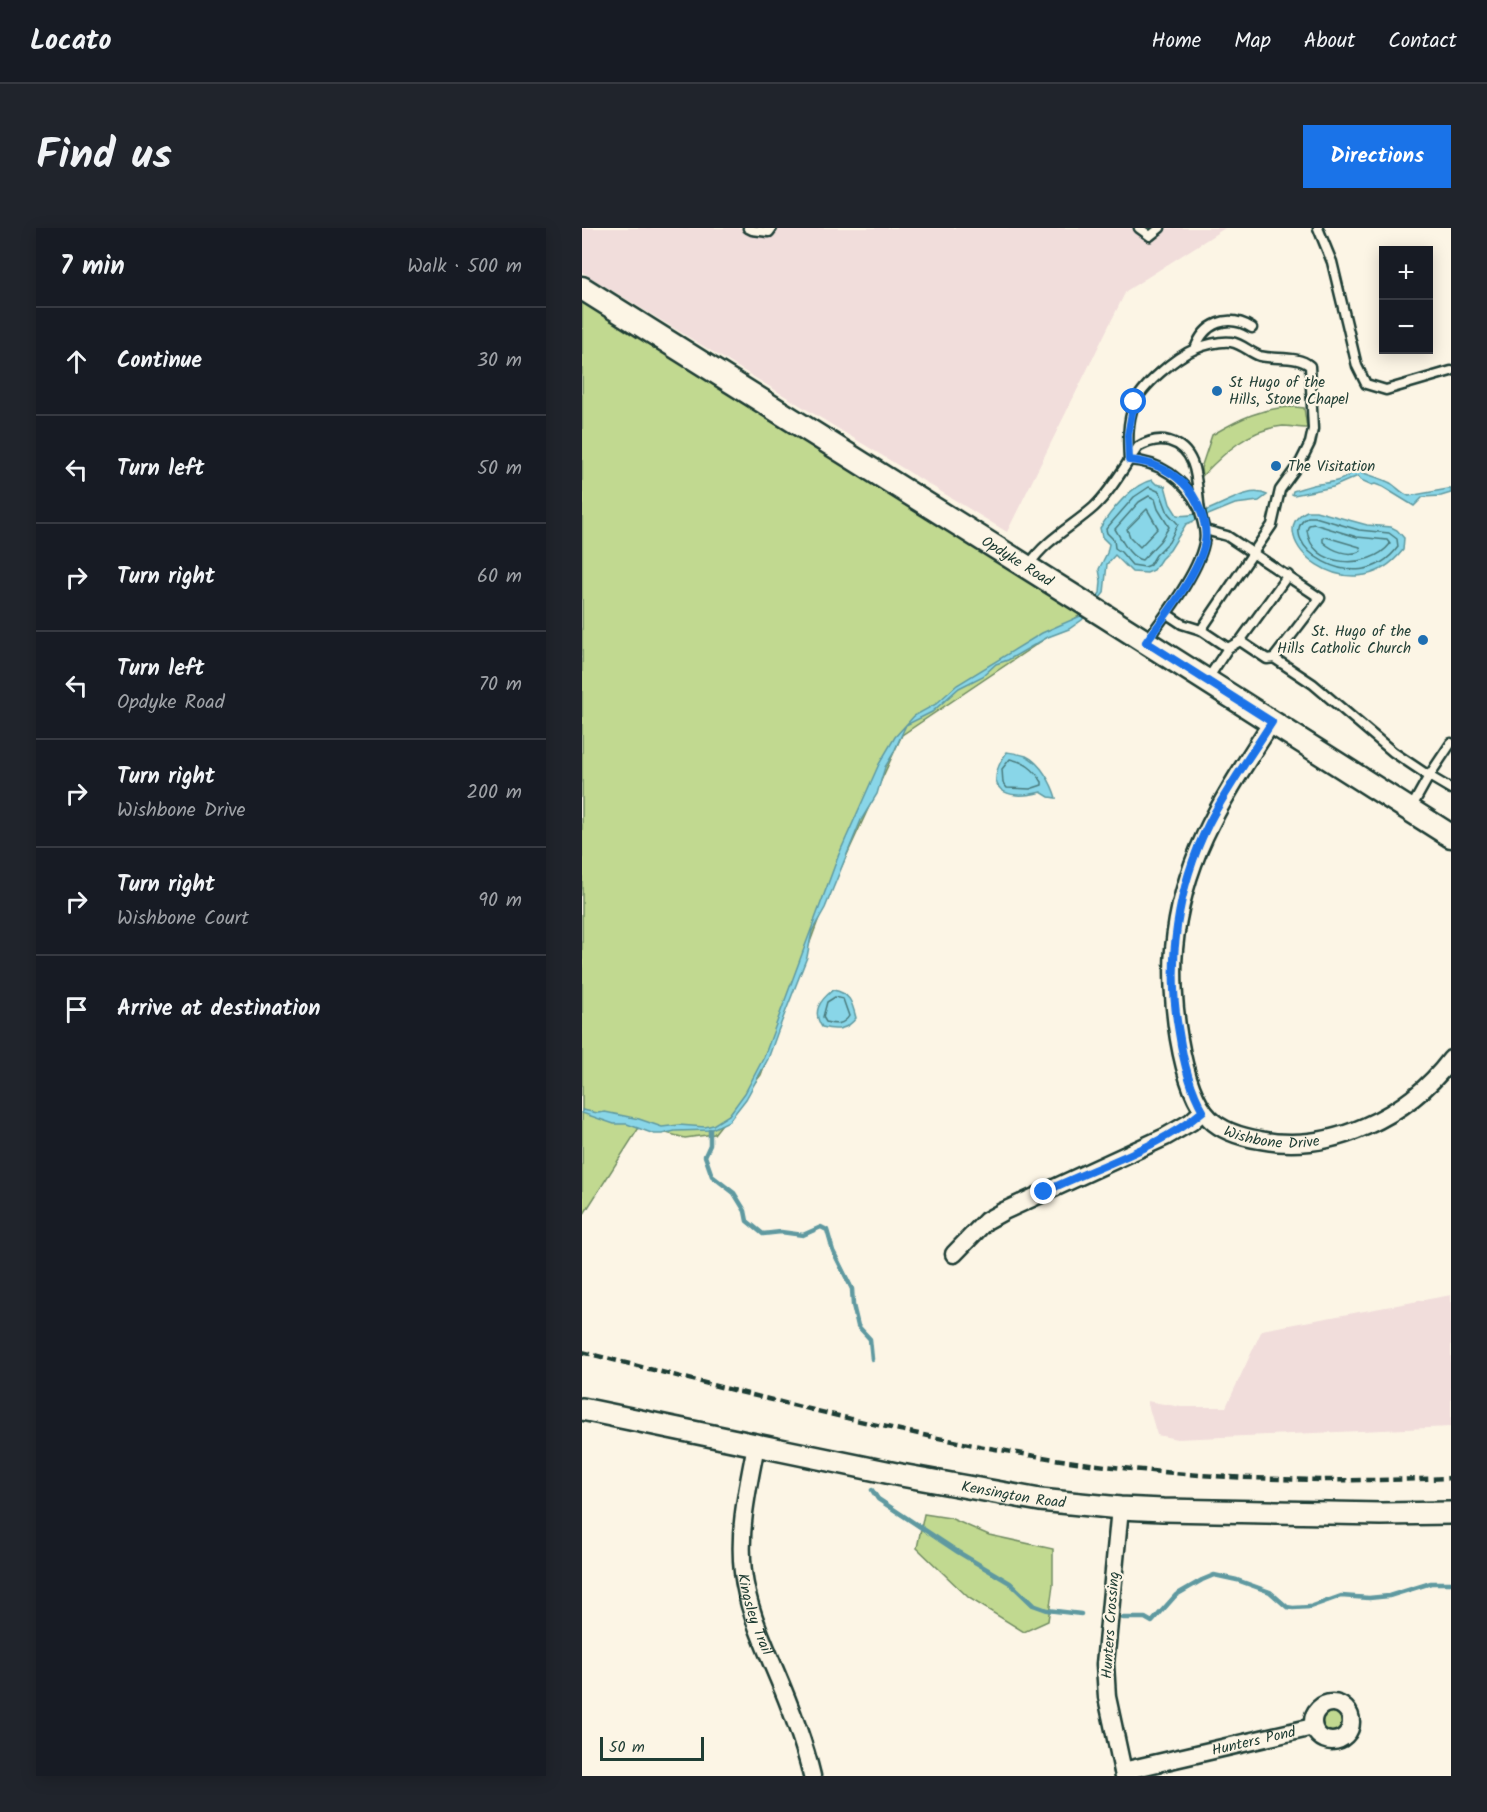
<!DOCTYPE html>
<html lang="en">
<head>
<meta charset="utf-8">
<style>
  :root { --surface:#171b24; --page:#20242c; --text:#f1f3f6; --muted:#9ea1a6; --line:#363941; --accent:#1a73e8 }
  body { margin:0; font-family:Kalam,sans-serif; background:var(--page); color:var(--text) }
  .controls { position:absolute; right:18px; top:18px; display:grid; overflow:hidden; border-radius:0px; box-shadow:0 3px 15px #0003 }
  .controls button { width:54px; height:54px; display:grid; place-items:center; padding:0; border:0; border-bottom:2px solid var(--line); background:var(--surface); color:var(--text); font:30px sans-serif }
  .scale { position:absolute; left:18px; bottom:15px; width:104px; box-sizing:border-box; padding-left:6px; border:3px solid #1f3d34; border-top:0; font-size:16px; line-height:21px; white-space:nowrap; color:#1f3d34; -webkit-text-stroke:4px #fcf5e5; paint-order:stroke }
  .stop { position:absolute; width:18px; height:18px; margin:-14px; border:4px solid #1a73e8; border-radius:50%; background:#fff }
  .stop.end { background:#1a73e8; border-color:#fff; box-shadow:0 2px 6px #0008 }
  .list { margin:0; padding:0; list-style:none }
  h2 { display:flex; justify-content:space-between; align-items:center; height:78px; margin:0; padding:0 24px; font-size:26px }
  h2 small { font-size:20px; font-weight:400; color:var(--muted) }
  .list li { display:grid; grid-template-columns:39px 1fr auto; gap:18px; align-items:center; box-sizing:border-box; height:108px; padding:0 24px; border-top:2px solid var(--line) }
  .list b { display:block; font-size:22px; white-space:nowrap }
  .list p { margin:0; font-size:20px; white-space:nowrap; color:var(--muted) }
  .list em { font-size:20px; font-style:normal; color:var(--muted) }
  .icon { flex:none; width:33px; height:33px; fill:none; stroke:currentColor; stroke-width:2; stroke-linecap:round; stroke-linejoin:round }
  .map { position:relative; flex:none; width:869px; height:1548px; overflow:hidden; border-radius:0px }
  header { display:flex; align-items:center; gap:36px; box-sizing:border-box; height:84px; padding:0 30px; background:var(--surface); border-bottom:2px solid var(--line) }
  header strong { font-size:28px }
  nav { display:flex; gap:33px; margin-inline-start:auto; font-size:21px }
  .intro { display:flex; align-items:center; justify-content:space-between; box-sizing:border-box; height:144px; padding:0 36px }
  h1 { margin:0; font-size:42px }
  .button { padding:15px 27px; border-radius:0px; background:var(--accent); color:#fff; font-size:21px; font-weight:700 }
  main { display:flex; gap:36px; padding:0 36px }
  aside { flex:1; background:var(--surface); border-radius:0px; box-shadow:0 3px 15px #0003 }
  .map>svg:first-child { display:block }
</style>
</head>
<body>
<header>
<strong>Locato</strong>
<nav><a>Home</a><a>Map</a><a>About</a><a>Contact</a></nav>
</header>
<div class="intro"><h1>Find us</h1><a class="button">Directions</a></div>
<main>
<aside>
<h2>7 min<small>Walk · 500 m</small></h2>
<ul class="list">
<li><svg class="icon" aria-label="ahead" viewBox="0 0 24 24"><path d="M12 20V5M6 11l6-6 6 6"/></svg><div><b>Continue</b></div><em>30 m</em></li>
<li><svg class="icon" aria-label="left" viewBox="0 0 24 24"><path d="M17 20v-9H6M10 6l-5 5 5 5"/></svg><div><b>Turn left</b></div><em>50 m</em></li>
<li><svg class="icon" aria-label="right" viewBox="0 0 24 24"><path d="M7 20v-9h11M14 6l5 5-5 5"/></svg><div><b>Turn right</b></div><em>60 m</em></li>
<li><svg class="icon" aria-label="left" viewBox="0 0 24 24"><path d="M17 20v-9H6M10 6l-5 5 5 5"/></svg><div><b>Turn left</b><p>Opdyke Road</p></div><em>70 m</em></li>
<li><svg class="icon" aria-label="right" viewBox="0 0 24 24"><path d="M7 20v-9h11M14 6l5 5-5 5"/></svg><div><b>Turn right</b><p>Wishbone Drive</p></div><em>200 m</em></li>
<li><svg class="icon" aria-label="right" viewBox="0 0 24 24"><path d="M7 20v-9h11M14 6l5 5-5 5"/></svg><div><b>Turn right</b><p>Wishbone Court</p></div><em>90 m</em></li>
<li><svg class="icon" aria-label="arrive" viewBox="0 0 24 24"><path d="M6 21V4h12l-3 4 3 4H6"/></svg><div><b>Arrive at destination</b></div></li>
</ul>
</aside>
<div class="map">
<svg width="869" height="1548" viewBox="0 0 869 1548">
  <rect width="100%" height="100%" fill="#fcf5e5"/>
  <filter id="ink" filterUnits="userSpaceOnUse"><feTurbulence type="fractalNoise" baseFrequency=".0167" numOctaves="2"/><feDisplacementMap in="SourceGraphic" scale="12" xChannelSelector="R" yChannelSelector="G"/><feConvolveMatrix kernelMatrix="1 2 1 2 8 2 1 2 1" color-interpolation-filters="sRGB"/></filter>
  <g filter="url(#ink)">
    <g fill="#f1dddb">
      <polygon points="0,0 643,0 544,63 425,304 0,44"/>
      <polygon points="869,1067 869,1199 595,1211 575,1207 565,1173 599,1179 644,1179 680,1102"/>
    </g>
    <g fill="#c1d990" stroke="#708b62" stroke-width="1.5">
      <polygon points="0,72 501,385 320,507 241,679 179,847 132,906 103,910 58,898 0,989"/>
      <path d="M 713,179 L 722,180 L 725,200 C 717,200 708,198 701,198 C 667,201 642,225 620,248 L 619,240 L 630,207 C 657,191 681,179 713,179 Z"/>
      <polygon points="342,1286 368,1290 407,1307 471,1321 471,1357 466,1393 442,1404 387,1370 335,1320"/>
      <circle cx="750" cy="1494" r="12"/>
    </g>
    <g fill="#89d6e8" stroke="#5f99a0" stroke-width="1.5">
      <path d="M 772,242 C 778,244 804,252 810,256 C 816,260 819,265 827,268 L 866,261 L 869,261 L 869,265 L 859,268 L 841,269 L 832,278 L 801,259 L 793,256 L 790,257 L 779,252 L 776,248 L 751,259 L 712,267 L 710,266 L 711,263 C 717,261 724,259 731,257 C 747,254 761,255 772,242 Z"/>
      <path d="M 570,252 L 574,256 L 583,258 L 588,276 L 595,287 C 626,293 661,254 685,267 L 677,273 L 653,276 L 604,296 L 588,322 L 579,331 L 572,342 L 565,345 L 550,344 L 533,327 L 525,336 L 522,365 L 500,392 L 487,401 L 466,409 L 426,432 L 414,436 L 401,448 L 377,460 L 350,484 L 324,497 L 311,526 L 303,539 L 295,566 L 279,592 L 243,680 L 230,703 L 225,729 L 196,803 L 186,831 L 164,871 L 147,893 L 128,902 L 93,903 L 80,906 L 72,906 L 45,896 L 32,896 L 0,885 L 0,882 L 16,885 L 23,884 L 57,891 L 80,899 L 97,897 L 123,899 L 131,897 L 147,887 L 163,865 L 182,829 L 257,626 L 297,536 L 313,509 L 332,488 L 354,476 L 375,457 L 460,405 L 501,387 L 518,365 L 519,353 L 517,341 L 525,325 L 527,316 L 520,309 L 518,300 C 529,283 550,256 570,252 Z"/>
      <path d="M 725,283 L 734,283 L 785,297 L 809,299 L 815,302 L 822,310 L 821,322 C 768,390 676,306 725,283 Z"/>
      <path d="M 425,524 C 431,525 438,526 444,528 C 459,535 470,556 474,570 L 467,569 L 459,564 C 423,574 399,560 425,524 Z"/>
      <path d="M 251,762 C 268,765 270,774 274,790 C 265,802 254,803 240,799 C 230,784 237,773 251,762 Z"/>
    </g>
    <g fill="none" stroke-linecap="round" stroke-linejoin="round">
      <g stroke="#497a7c" stroke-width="1.5">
        <polygon points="567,259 578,264 586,285 596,296 587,314 574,327 568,337 563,339 550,337 539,324 533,320 532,312 525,305 524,301 552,269"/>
        <path d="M 567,268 L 573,271 L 576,281 L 587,299 L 578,313 L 560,332 C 547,329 540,312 533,301 L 557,274 Z"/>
        <polygon points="565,281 576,300 558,319 548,309 545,301"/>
        <path d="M 726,289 L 733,289 L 777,302 L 807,305 L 815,311 L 816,319 C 774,376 689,311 726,289 Z"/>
        <path d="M 732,296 L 775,309 L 805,312 L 808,316 C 788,342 729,341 725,302 L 727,297 Z"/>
        <path d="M 744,309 L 778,319 L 779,323 C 767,329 751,323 741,314 L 741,310 Z"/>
        <path d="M 428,531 C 443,534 452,541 460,554 L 460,557 L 448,561 L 425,560 L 421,555 L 420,541 Z"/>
        <path d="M 253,769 L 261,771 L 267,788 C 262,797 252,797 244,794 L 241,789 L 245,774 Z"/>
      </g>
      <g stroke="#5f99a0" stroke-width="4.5">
        <polyline points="128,902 128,917 123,928 130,948 152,965 163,983 165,993 181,1006 199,1004 221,1007 239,999 245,1002 251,1023 270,1061 271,1077 276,1098 288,1111 290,1131"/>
        <polyline points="290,1262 296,1271 376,1324 428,1355 451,1377 465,1382 499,1386"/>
        <polyline points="541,1390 563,1390 570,1394 594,1367 620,1352 632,1347 655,1352 688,1364 705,1379 711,1380 728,1379 759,1368 787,1370 807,1368 849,1355 869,1355"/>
      </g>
      <g stroke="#1f3d34" stroke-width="13">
        <g id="service">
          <polyline points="166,0 170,2 187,4 190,0"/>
          <polyline points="557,0 568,8 578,0"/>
          <polyline points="736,0 750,34 775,138 784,156 804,162 869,143"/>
          <path d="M 613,121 C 622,95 646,85 670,100"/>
          <path d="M 547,232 C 546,214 545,194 552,177 C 559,158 594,129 613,121 C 623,117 638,113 649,114 C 661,116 668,125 678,128 C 693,132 716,127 728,138 L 731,201 L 728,215 L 719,233 L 698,262 L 690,297 L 619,402"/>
          <path d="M 547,232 C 580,234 602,251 617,280"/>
          <polyline points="623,302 645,308 738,370 692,430"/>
          <path d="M 447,337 C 463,312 491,298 512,279 C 530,262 542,239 556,219 C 566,213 576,210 587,213 C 618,222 614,258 618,283 C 620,294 625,304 622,315 C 616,345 583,388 564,413"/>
          <polyline points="585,386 600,396 619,402 646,420"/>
          <polyline points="658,413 685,431 692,430 731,456 811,524 847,548 828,582"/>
          <polyline points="625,452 646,420 658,413 706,347"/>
          <polyline points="869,515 847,548 869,561"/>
        </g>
      </g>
      <g stroke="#1f3d34" stroke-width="21">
        <g id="minor">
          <path id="s1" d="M 690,494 C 642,569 600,629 592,721 C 588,764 597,860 628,891 C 641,904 660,909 678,912 C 749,926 826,888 869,831"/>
          <polyline points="372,1026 404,993 422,983 583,909 609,894 621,883"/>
          <path id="s2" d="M 174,1217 C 166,1259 156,1301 161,1344 C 165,1378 179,1409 192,1440 C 207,1475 221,1510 230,1548"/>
          <polyline points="538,1280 523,1436 525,1469 542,1548"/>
          <circle cx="750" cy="1494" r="19"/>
          <path id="s3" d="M 541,1543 L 731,1499"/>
        </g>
      </g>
      <g stroke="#1f3d34" stroke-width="26">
        <g id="tertiary">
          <path id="s4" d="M 0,1181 L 319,1247 L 458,1272 L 538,1280 L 581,1282 L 799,1286 L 869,1285"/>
        </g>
      </g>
      <g stroke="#1f3d34" stroke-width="27">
        <g id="secondary">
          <path id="s5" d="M 0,60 L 523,388 L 869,608"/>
        </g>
      </g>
      <use href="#service" stroke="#fcf5e5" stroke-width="8"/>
      <use href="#minor" stroke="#fcf5e5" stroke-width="16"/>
      <use href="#tertiary" stroke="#fcf5e5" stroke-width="21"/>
      <use href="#secondary" stroke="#fcf5e5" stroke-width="22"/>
      <path stroke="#1f3d34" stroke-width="4.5" stroke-dasharray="9 4.5" stroke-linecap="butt" d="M 0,1124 C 145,1160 289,1200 436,1225 C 579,1250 724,1256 869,1250"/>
    </g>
  </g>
  <g fill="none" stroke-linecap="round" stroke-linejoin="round" filter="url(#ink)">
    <path stroke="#1a73e8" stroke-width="8" d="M 462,964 C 513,939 578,920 621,883 C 607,859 601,832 597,805 C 584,735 595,659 627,595 C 645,560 669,527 690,494 L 564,414 C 583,388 617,345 623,314 C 626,295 615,268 601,255 C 585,240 569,234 547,232 L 546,207 L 552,174"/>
  </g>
  <g fill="#1f6fb2" stroke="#fcf5e5" stroke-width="2">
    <circle cx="635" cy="163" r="6"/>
    <circle cx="694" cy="238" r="6"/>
    <circle cx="841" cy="412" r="6"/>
  </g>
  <g text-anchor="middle" stroke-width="4.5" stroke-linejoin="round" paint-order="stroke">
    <g font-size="15" fill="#1f3d34" stroke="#fcf5e5" text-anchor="start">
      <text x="647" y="159">St Hugo of the<tspan x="647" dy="17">Hills, Stone Chapel</tspan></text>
      <text x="706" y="243">The Visitation</text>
      <text x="829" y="408" text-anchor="end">St. Hugo of the<tspan x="829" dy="17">Hills Catholic Church</tspan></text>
    </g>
    <g font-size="15" fill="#1f3d34" stroke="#fcf5e5">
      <text dy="5" stroke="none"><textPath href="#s5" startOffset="514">Opdyke Road</textPath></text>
      <text dy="5" stroke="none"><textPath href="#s1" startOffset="494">Wishbone Drive</textPath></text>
      <text dy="5" stroke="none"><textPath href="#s4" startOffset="440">Kensington Road</textPath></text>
      <text dy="5" stroke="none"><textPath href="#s2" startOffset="172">Kingsley Trail</textPath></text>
      <text transform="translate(528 1397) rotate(-86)" y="5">Hunters Crossing</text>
      <text dy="5" stroke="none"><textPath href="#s3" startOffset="134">Hunters Pond</textPath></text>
    </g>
  </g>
</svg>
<div class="controls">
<button>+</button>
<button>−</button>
</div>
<div class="scale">50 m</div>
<div class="stop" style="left:552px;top:174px"></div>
<div class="stop end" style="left:462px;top:964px"></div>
</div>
</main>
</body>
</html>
